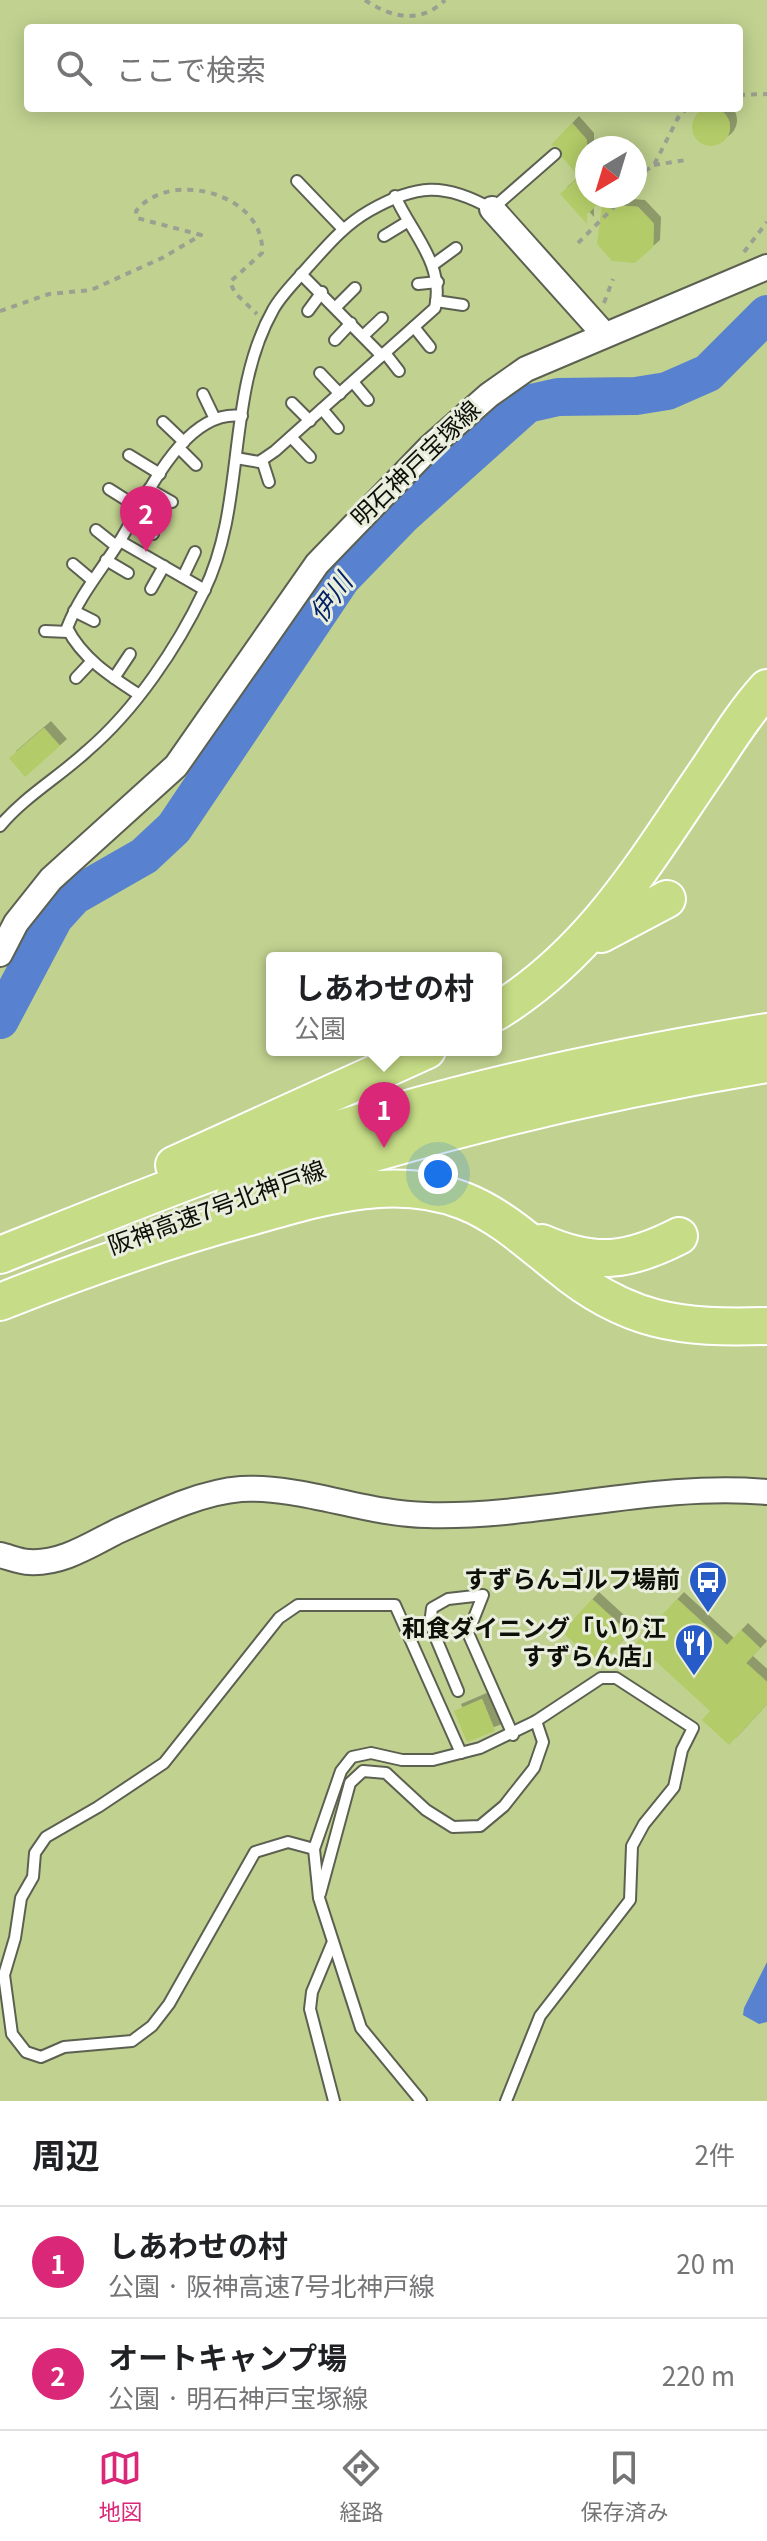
<!DOCTYPE html>
<html lang="ja">
<head>
<meta charset="utf-8">
<style>
  :root { --surface:#fff; --page:#f6f6f6; --text:#202124; --muted:#757577; --line:#e0e0e0; --accent:#db2777 }
  body { margin:0; font-family:Georgia,"Noto Sans JP",serif; background:var(--page); color:var(--text) }
  .compass { position:absolute; left:575px; top:136px; width:72px; height:72px; border-radius:50%; background:var(--surface); box-shadow:0 4px 20px #0003; rotate:218deg }
  .you { position:absolute; left:438px; top:1174px; width:28px; height:28px; margin:-20px; border:6px solid #fff; border-radius:50%; background:#1a73e8; box-shadow:0 0 0 12px #1a73e833 }
  .badge { display:grid; place-items:center; width:52px; height:52px; border-radius:50%; background:var(--accent); color:#fff; font-size:26px; font-weight:700 }
  .pin { position:absolute; translate:-50% -66px; filter:drop-shadow(0 2px 4px #0008) }
  .pin::after { content:''; position:absolute; top:42px; width:28px; height:24px; background:inherit; clip-path:polygon(0 0,100% 0,50% 100%) }
  .popup { position:absolute; left:266px; top:952px; width:236px; height:104px; box-sizing:border-box; display:grid; place-content:center; border-radius:8px; background:var(--surface); filter:drop-shadow(0 2px 6px #0005); font-size:26px; white-space:nowrap; color:var(--muted) }
  .popup b { font-size:30px; color:var(--text) }
  .popup::after { content:''; position:absolute; left:50%; top:100%; margin-left:-16px; border:16px solid transparent; border-top-color:var(--surface) }
  .list { margin:0; padding:0; list-style:none }
  h2 { display:flex; justify-content:space-between; align-items:center; height:104px; margin:0; padding:0 32px; font-size:34px }
  h2 small { font-size:26px; font-weight:400; color:var(--muted) }
  .list li { display:grid; grid-template-columns:52px 1fr auto; gap:24px; align-items:center; box-sizing:border-box; height:112px; padding:0 32px; border-top:2px solid var(--line) }
  .list b { display:block; font-size:30px; white-space:nowrap }
  .list p { margin:0; font-size:26px; white-space:nowrap; color:var(--muted) }
  .list em { font-size:26px; font-style:normal; color:var(--muted) }
  .icon { flex:none; width:44px; height:44px; fill:none; stroke:currentColor; stroke-width:2; stroke-linecap:round; stroke-linejoin:round }
  .map { position:relative; flex:none; width:767px; height:2101px; overflow:hidden }
  .search { position:absolute; background:var(--surface); box-shadow:0 4px 20px #0003; left:24px; right:24px; top:24px; height:88px; display:flex; align-items:center; gap:20px; box-sizing:border-box; padding:0 28px; border-radius:8px; color:var(--muted); font-size:30px }
  .sheet { height:328px; background:var(--surface) }
  nav { display:flex; justify-content:space-around; align-items:center; box-sizing:border-box; height:112px; border-top:2px solid var(--line); background:var(--surface); font-size:22px; color:var(--muted) }
  nav a { display:grid; justify-items:center; gap:4px }
  nav .on { color:var(--accent) }
  .map>svg:first-child { display:block }
</style>
</head>
<body>
<div class="map">
<svg width="767" height="2101" viewBox="0 0 767 2101">
  <defs>
    <filter id="shadow"><feDropShadow dx="7" dy="-7" stdDeviation="0" flood-color="#0004"/></filter>
  </defs>
  <rect width="100%" height="100%" fill="#dbe1cf"/>
  <path fill="#c1d290" fill-rule="evenodd" d="M 0,0 L 767,0 L 767,2101 L 0,2101 ZM 28,28 L 739,28 L 739,108 L 28,108 ZM 587,148 L 635,148 L 635,196 L 587,196 ZM 272,958 L 496,958 L 496,1050 L 272,1050 Z"/>
  <polygon fill="#5881d0" points="767,1962 767,2022 759,2024 743,2015 744,2008"/>
  <g fill="none" stroke-linecap="round" stroke-linejoin="round">
    <polyline stroke="#5881d0" stroke-width="38" points="0,1020 54,918 74,896 144,856 174,828 342,578 403,515 527,404 558,397 636,396 667,391 708,373 767,314"/>
  </g>
  <g fill="#b3cb67" filter="url(#shadow)">
    <circle cx="711" cy="127" r="19"/>
    <polygon points="572,123 587,140 587,196 607,196 587,214 587,224 560,194 579,177 562,157 560,148 551,145"/>
    <polygon points="602,204 638,207 654,224 653,247 635,263 612,261 597,244"/>
    <polygon points="44,728 60,746 25,777 9,758"/>
    <polygon points="592,1599 629,1633 599,1666 562,1632"/>
    <polygon points="677,1599 727,1645 741,1630 760,1648 746,1663 767,1682 767,1704 729,1745 702,1720 710,1711 636,1643"/>
    <polygon points="482,1699 495,1731 467,1742 454,1711"/>
  </g>
  <g fill="none" stroke-linecap="round" stroke-linejoin="round">
    <g stroke="#5c6051" stroke-width="14">
      <g id="service">
        <polyline points="297,181 342,228"/>
        <polyline points="384,236 407,222"/>
        <polyline points="434,264 456,248"/>
        <polyline points="301,274 382,356"/>
        <polyline points="418,284 438,282"/>
        <polyline points="436,301 463,305"/>
        <polyline points="336,307 355,288"/>
        <polyline points="308,311 322,292"/>
        <polyline points="414,327 430,347"/>
        <polyline points="363,336 382,318"/>
        <polyline points="335,340 351,323"/>
        <polyline points="385,353 399,371"/>
        <polyline points="320,373 340,394"/>
        <polyline points="353,382 368,400"/>
        <polyline points="203,394 215,419"/>
        <polyline points="292,403 310,421"/>
        <polyline points="322,409 338,428"/>
        <polyline points="163,422 184,442"/>
        <polyline points="291,437 310,457"/>
        <polyline points="179,448 196,465"/>
        <polyline points="129,455 160,474"/>
        <path d="M 236,458 L 259,462 L 275,451 L 435,308 C 445,264 412,234 395,196"/>
        <polyline points="262,460 269,482"/>
        <polyline points="109,489 139,508"/>
        <polyline points="149,489 172,502"/>
        <polyline points="131,521 153,534"/>
        <polyline points="96,530 116,546"/>
        <polyline points="120,541 205,590"/>
        <polyline points="106,560 128,573"/>
        <polyline points="73,564 92,580"/>
        <polyline points="183,577 195,552"/>
        <polyline points="151,589 164,566"/>
        <polyline points="74,611 94,621"/>
        <polyline points="45,631 69,632"/>
        <polyline points="76,678 92,661"/>
        <polyline points="114,678 130,654"/>
        <path d="M 138,694 C 110,676 82,658 67,628 C 80,594 102,570 121,539 C 146,498 184,408 242,416"/>
        <path d="M 0,826 C 24,797 59,777 87,751 C 135,710 177,648 204,591 C 247,503 225,395 273,310 C 281,295 296,281 307,268 C 327,246 343,226 369,211 C 416,184 444,182 492,209 L 555,154"/>
        <polyline points="458,1691 430,1624 432,1608 448,1599 483,1595 468,1633 513,1735"/>
        <polyline points="314,1849 288,1842 255,1852 169,2004 152,2026 132,2041 64,2047 41,2057 26,2052 12,2034 4,1975 15,1938 21,1898 33,1877 35,1853 46,1837 98,1807 164,1763 279,1618 298,1605 395,1605 461,1753"/>
        <polyline points="320,1894 350,1783 363,1771 386,1773 426,1810 453,1827 480,1826 504,1806 534,1768 543,1742 536,1721"/>
        <polyline points="332,1944 312,1992 310,2009 334,2101"/>
        <polyline points="421,2101 361,2028 319,1898 314,1849 341,1771 352,1757 371,1753 402,1760 433,1760 480,1748 536,1721 601,1678 616,1678 693,1728 682,1750 674,1787 644,1824 632,1846 630,1900 540,2016 506,2101"/>
      </g>
    </g>
    <g stroke="#5c6051" stroke-width="28">
      <g id="tertiary">
        <polyline points="492,209 604,334"/>
        <polyline points="0,954 16,923 51,879 176,766 317,564 430,447 489,395 526,369 767,267"/>
        <path d="M 0,1555 C 9,1557 20,1562 29,1562 C 63,1564 91,1544 120,1530 C 156,1514 201,1492 241,1489 C 304,1486 364,1514 427,1515 C 540,1518 654,1482 767,1492"/>
      </g>
    </g>
    <g stroke="#fff" stroke-width="40">
      <g id="motorway">
        <polyline points="601,934 667,899"/>
        <path d="M 496,1012 C 595,951 646,860 710,767 C 728,740 745,712 767,688"/>
        <polyline points="174,1165 427,1050"/>
        <path d="M 234,1198 C 408,1137 585,1094 767,1064"/>
        <path d="M 542,1243 C 595,1266 628,1262 679,1236"/>
        <path d="M 0,1255 C 96,1217 191,1178 289,1145 C 445,1093 605,1058 767,1032"/>
        <path d="M 0,1302 C 81,1270 162,1241 246,1218 C 318,1198 391,1173 464,1201 C 500,1215 530,1243 559,1266 C 626,1322 681,1329 767,1326"/>
      </g>
    </g>
    <g stroke="#9ba091" stroke-width="4" stroke-dasharray="6 6" stroke-linecap="butt">
      <path d="M 365,0 C 390,17 420,25 445,0"/>
      <polyline points="739,95 767,94"/>
      <polyline points="654,165 686,160"/>
      <polyline points="635,178 654,165 680,114 689,108"/>
      <polyline points="578,243 625,196"/>
      <polyline points="744,252 767,222"/>
      <polyline points="604,303 613,279"/>
      <path d="M 0,311 L 49,294 L 91,290 L 162,258 L 201,235 L 137,218 L 136,211 C 170,168 266,194 262,253 L 230,282 L 235,293 L 257,314"/>
    </g>
    <use href="#service" stroke="#fff" stroke-width="10"/>
    <use href="#tertiary" stroke="#fff" stroke-width="24"/>
    <use href="#motorway" stroke="#c6dc86" stroke-width="36"/>
  </g>
  <defs>
    <g id="bus-pin" transform="scale(2)"><path d="M0 17L-7.5 6A9.5 9.5 0 1 1 7.5 6Z" fill="#265bc8" stroke="#e9eedc"/><path d="M-5-6H5V4H4V6H2V4H-2V6H-4V4H-5ZM-3.5-4V0h7V-4ZM-3.5 1.2v1.5H-2V1.2ZM2 1.2v1.5H3.5V1.2Z" fill="#fff"/></g>
    <g id="restaurant-pin" transform="scale(2)"><path d="M0 17L-7.5 6A9.5 9.5 0 1 1 7.5 6Z" fill="#265bc8" stroke="#e9eedc"/><path d="M-5-6h1v4h1v-4h1v4h1v-4h1v5L-1.5 .5V6h-2V.5L-5-1ZM5-6V6H3V1.5H1.5Q1.5-4 5-6Z" fill="#fff"/></g>
  </defs>
  <g fill-rule="evenodd">
    <use href="#bus-pin" x="708" y="1580"/>
    <use href="#restaurant-pin" x="694" y="1643"/>
  </g>
  <g text-anchor="middle" stroke-width="6" stroke-linejoin="round" paint-order="stroke">
    <g font-size="24" fill="#0d0f09" stroke="#e9eedc">
      <text transform="translate(416 464) rotate(-44)" y="8">明石神戸宝塚線</text>
      <text transform="translate(217 1208) rotate(-20)" y="8">阪神高速7号北神戸線</text>
    </g>
    <g font-size="24" font-weight="bold" fill="#0d0f09" stroke="#e9eedc" text-anchor="end">
      <text x="680" y="1588">すずらんゴルフ場前</text>
      <text x="666" y="1637">和食ダイニング「いり江<tspan x="666" dy="28">すずらん店」</tspan></text>
    </g>
    <g font-size="26" font-style="italic" fill="#032167" stroke="#e9eedc">
      <text transform="translate(331 598) rotate(-54)" y="9">伊川</text>
    </g>
  </g>
</svg>
<svg class="compass" viewBox="-18 -18 36 36"><path d="M0-13l5 13h-10z" fill="#e53935"/><path d="M0 13l5-13h-10z" fill="#757577"/></svg>
<div class="you"></div>
<div class="pin badge" style="left:384px;top:1148px">1</div>
<div class="popup"><b>しあわせの村</b>公園</div>
<div class="pin badge" style="left:146px;top:552px">2</div>
<div class="search"><svg class="icon" aria-label="search" viewBox="0 0 24 24"><circle cx="10" cy="10" r="6"/><path d="M15 15l6 6"/></svg>ここで検索</div>
</div>
<section class="sheet">
<h2>周辺<small>2件</small></h2>
<ul class="list">
<li><span class="badge">1</span><div><b>しあわせの村</b><p>公園 · 阪神高速7号北神戸線</p></div><em>20 m</em></li>
<li><span class="badge">2</span><div><b>オートキャンプ場</b><p>公園 · 明石神戸宝塚線</p></div><em>220 m</em></li>
</ul>
</section>
<nav>
<a class="on"><svg class="icon" aria-label="map" viewBox="0 0 24 24"><path d="M3 6l6-2 6 2 6-2v14l-6 2-6-2-6 2zM9 4v14M15 6v14"/></svg>地図</a>
<a><svg class="icon" aria-label="directions" viewBox="0 0 24 24"><path d="M12 3l9 9-9 9-9-9zM9 14v-3h6M13 9l2 2-2 2"/></svg>経路</a>
<a><svg class="icon" aria-label="saved" viewBox="0 0 24 24"><path d="M7 4h10v16l-5-4-5 4z"/></svg>保存済み</a>
</nav>
</body>
</html>
